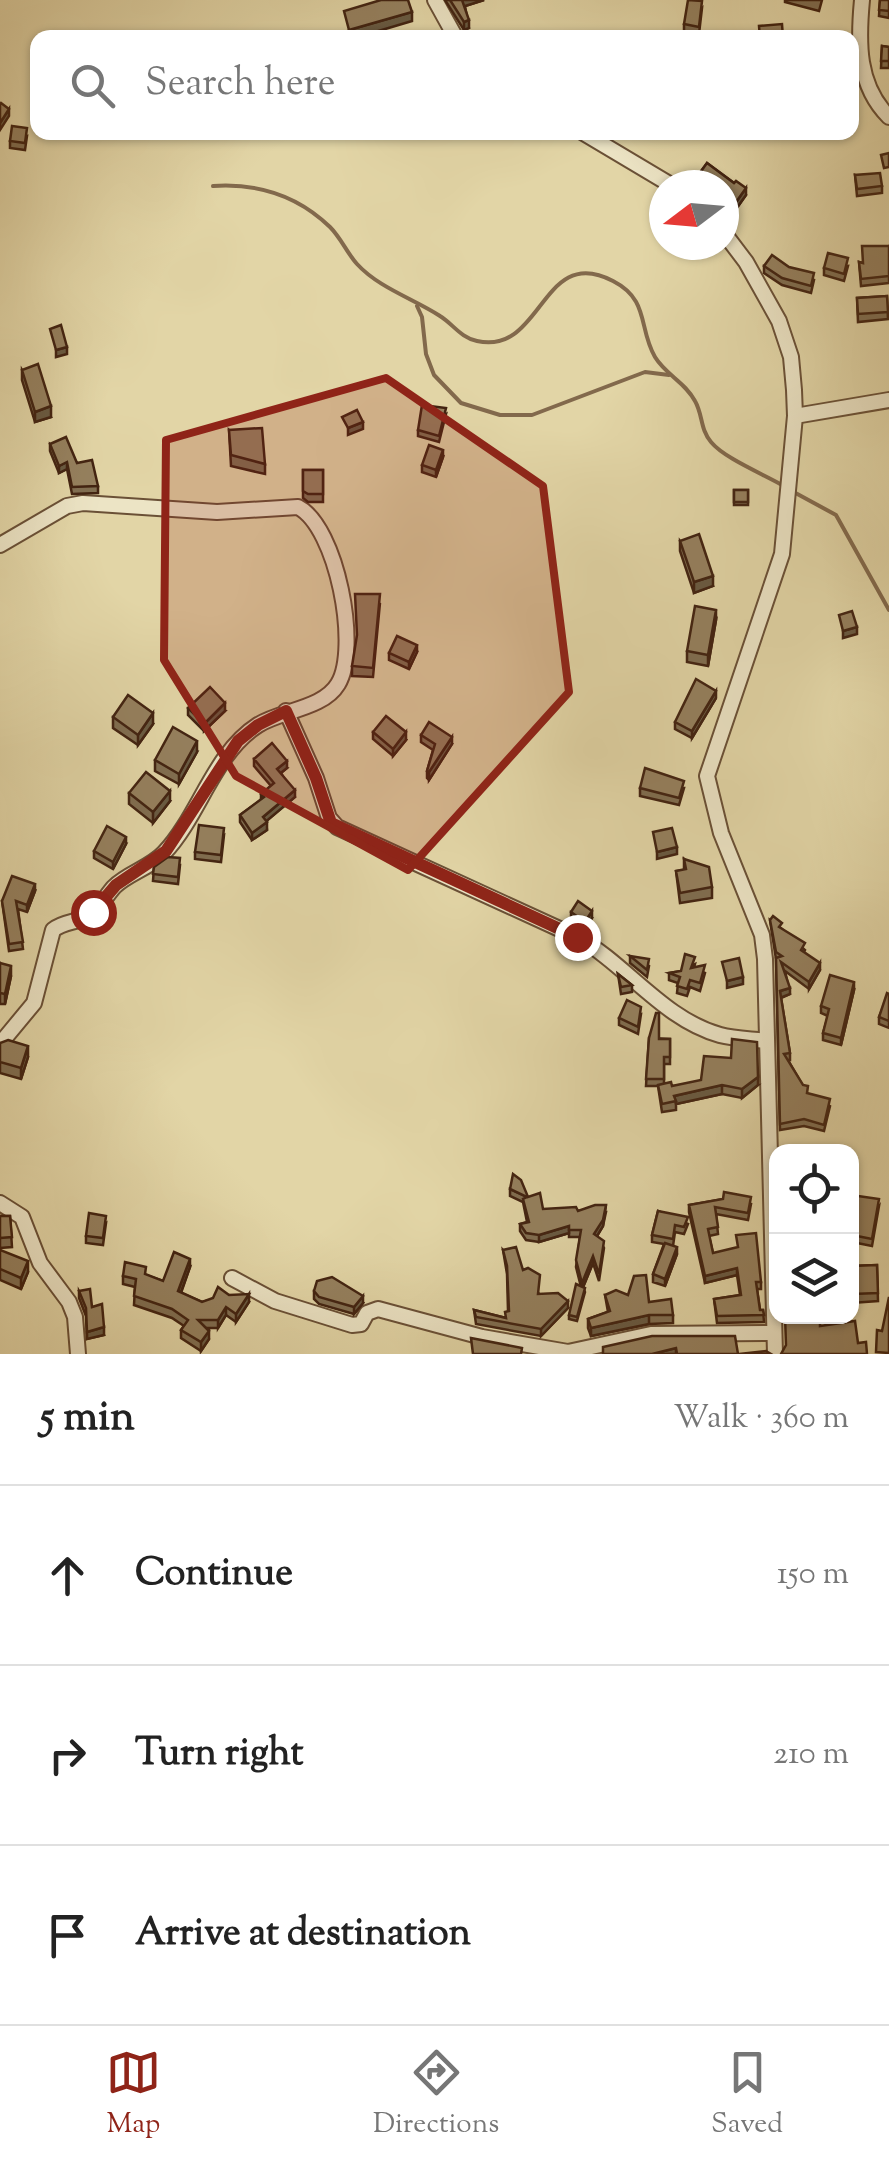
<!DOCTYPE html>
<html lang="en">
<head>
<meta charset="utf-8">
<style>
  :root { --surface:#fff; --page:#f6f6f6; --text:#222; --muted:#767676; --line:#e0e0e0; --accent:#8f2418 }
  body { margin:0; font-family:"Sorts Mill Goudy",serif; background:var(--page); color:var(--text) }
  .controls { position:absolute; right:30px; bottom:30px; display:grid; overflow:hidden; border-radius:20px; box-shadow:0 2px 8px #0004 }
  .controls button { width:90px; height:90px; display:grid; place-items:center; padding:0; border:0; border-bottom:2px solid var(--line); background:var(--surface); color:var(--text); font:50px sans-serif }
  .compass { position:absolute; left:649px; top:170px; width:90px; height:90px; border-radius:50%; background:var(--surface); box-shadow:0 2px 8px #0004; rotate:254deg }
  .stop { position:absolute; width:30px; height:30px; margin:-22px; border:8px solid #8f2418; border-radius:50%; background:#fff }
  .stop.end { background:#8f2418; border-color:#fff; box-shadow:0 2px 10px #0008 }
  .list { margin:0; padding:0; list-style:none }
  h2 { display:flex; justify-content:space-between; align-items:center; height:130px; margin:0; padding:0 40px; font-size:42px }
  h2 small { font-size:32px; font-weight:400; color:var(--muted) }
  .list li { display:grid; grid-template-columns:65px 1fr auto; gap:30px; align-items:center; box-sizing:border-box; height:180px; padding:0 40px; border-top:2px solid var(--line) }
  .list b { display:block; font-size:38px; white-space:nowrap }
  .list em { font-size:32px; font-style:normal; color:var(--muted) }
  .icon { flex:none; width:55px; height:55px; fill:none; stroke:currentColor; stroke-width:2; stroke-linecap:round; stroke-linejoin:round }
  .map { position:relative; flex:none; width:889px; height:1354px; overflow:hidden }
  .search { position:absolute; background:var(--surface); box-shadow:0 2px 8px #0004; left:30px; right:30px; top:30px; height:110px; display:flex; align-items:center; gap:25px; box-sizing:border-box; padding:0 35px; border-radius:20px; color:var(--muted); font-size:38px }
  .sheet { height:670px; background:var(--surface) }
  nav { display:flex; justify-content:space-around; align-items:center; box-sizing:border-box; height:140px; border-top:2px solid var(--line); background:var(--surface); font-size:28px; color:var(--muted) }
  nav a { display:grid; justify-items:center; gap:5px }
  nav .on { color:var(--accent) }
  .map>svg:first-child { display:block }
</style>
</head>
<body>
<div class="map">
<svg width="889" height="1354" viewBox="0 0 889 1354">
  <rect width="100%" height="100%" fill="#e2d5a6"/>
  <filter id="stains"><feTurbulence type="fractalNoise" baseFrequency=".002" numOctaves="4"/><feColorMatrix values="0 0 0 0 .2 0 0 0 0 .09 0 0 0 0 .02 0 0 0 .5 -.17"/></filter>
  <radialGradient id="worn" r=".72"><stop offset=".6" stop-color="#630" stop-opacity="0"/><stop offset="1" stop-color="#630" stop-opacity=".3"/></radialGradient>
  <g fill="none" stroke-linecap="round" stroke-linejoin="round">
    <g stroke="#82694c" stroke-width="4">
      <path d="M 213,186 C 258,183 297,195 330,227 C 341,238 347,253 357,264 C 379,288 414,299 440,316 C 453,324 461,338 477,341 C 543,356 541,243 613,281 C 650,300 638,328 655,357 C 666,375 685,382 695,401 C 703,415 700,429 711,442 C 724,458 763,474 782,485"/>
      <polyline points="417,306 422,317 426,354 434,375 461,403 500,415 532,415 645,372 669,375"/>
      <polyline points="790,490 836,515 889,610"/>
    </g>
    <g stroke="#6a5036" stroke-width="18">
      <g id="street">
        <polyline points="435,0 456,38"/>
        <path d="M 862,0 C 858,42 857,85 889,117"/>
        <polyline points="582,132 671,185"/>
        <polyline points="724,233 746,262 779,321 791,357 794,390 795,416 782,554 707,776 721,833 762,935 765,959 775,1354"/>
        <polyline points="795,416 889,400"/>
        <path d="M 0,545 L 67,506 L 83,503 L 217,512 L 298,507 C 337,527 360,648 338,684 C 323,709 282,710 258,725 C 213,754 200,815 164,853 C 150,868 128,873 114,887 C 106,896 99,909 88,916 C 77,923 64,921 53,930 L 34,1003 L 0,1044"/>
        <path d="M 286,711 L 316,778 L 329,818 L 337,827 L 577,937 C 627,965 663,1019 720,1035 C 735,1039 752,1039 767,1041"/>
        <polyline points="0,1203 22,1217 40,1263 69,1302 75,1317 78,1354"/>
        <polyline points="232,1278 275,1301 352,1325 361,1324 367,1313 378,1309 482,1337 568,1352 651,1334 774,1333"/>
      </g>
    </g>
    <use href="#street" stroke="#ece4c5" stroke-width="14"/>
  </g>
  <g fill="#806e51" stroke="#422311" stroke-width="2.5">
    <polygon points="445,0 484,0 465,6 469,28 464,30"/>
    <polygon points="785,0 822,0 819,11 785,2"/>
    <polygon points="880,0 889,0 889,18 879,16"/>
    <polygon points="702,8 699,34 684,31 684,24"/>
    <polygon points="882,46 889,47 889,68 881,68"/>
    <polygon points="27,136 25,150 10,148 10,141"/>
    <polygon points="707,163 734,183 746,195 734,212 724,203 724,185 691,185"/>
    <polygon points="855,175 882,186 882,193 857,196"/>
    <polygon points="889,246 889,283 861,286 859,262 862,263"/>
    <polygon points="764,266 814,280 811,293 782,285 764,273"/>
    <polygon points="848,266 844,281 824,275 824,268"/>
    <polygon points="887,296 888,319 858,322 857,298"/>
    <polygon points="22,370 51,417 35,422 22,380"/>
    <polygon points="446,414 439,442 418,436 418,430"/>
    <polygon points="229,430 265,464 265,474 231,466"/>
    <polygon points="50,444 77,463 98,486 98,493 72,494 67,469 59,473 50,451"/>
    <polygon points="443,457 436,477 422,472 422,465"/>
    <polygon points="303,470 323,470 323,502 308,502 303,498"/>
    <rect x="734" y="490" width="14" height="15"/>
    <polygon points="680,541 713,586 694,593 680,551"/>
    <polygon points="380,603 373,677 352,676 352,666"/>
    <polygon points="716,620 708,666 687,662 687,651"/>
    <polygon points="417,652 409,669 389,660 389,653"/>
    <polygon points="716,698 692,738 675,729 675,722"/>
    <polygon points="188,708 225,711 204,731 188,715"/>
    <polygon points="113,717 153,724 138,745 113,728"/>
    <polygon points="373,732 406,740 393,756 373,739"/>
    <polygon points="421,735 452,744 429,780 427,778 427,771 433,750 421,742"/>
    <polygon points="197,752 179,784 155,771 155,760"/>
    <polygon points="254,759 287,768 281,773 295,797 266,821 267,830 252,840 240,822 240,815 261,800 261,794 271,786 254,766"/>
    <polygon points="640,788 684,788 679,805 640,796"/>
    <polygon points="129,793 170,801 153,823 129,804"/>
    <polygon points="224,835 221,862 195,859 195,852"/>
    <polygon points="126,844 113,869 94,858 94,851"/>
    <polygon points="684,859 712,887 712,898 680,903 676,871 684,870"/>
    <polygon points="180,865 178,884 153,881 154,867"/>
    <polygon points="35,891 27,912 18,909 23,949 9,951 2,901"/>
    <polygon points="571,912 592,918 585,929 571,919"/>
    <polygon points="770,920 782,929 805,950 804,952 820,970 809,989 785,971 790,994 781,998 790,1053 790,1060 788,1060 807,1093 830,1106 824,1131 804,1126 780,1130 776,959"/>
    <polygon points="630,956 649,966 647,977 630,963"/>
    <polygon points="0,963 11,976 5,1004 0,1004"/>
    <polygon points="695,964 694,968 705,973 700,991 690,987 687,996 677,993 678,983 669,980 669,973 681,971"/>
    <polygon points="618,974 632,985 632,992 621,994"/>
    <polygon points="854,990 841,1045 823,1040 823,1033 828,1016 821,1013 821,1006"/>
    <polygon points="889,994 889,1028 879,1024 879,1017"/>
    <polygon points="641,1014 638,1034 619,1025 619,1018"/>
    <polygon points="649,1038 670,1039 670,1064 664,1064 664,1083 672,1086 758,1085 742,1098 722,1094 676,1104 676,1110 662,1112 658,1086 646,1086"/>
    <polygon points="0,1043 28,1057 21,1079 0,1073"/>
    <polygon points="510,1189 528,1197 543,1209 606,1212 603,1226 597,1236 604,1248 599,1281 593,1263 583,1287 585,1292 577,1321 569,1319 569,1315 581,1287 576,1267 580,1237 569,1237 569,1233 539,1242 526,1240 520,1231 520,1224 527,1222 523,1202 510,1196"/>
    <polygon points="723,1199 751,1204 748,1220 716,1214 718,1234 709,1236 713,1253 761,1282 761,1289 757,1289 760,1310 763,1310 764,1322 717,1323 714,1299 740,1295 737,1275 705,1283 689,1212 689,1205"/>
    <polygon points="879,1206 872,1246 852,1242 852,1235"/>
    <polygon points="658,1211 688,1224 684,1234 675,1232 673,1246 677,1254 665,1286 653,1282 653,1274 664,1244 652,1242 652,1235"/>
    <polygon points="0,1216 10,1216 12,1247 0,1248"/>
    <polygon points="106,1223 103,1245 86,1243 86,1236"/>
    <polygon points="0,1250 28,1272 21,1289 0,1280"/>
    <polygon points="503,1250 523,1270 539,1294 568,1308 541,1336 476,1324 474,1310 506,1318 508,1311 507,1274"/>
    <polygon points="877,1265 878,1301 852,1303 852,1266"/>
    <polygon points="190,1267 181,1293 202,1302 229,1295 249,1302 236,1322 226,1315 218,1328 207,1328 209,1339 201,1351 181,1338 181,1330 184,1326 172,1318 134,1305 135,1287 123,1284 123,1276 146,1275 163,1281"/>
    <polygon points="79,1291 104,1335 87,1339 86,1316 79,1298"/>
    <polygon points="314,1291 363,1303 354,1314 319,1304 314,1299"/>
    <polygon points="605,1295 649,1302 673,1315 673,1323 649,1324 591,1336 588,1328 588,1319 608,1312"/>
  </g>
  <g fill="#685a42" stroke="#422311" stroke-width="2.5">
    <polygon points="462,0 484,0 462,7"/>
    <polygon points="412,12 412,21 355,38 349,38 349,30"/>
    <polygon points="469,20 469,28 464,30 464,22"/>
    <polygon points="9,109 9,116 0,130 0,123"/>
    <polygon points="746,188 746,195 734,212 734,205"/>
    <polygon points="67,347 67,354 56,357 56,350"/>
    <polygon points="51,406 51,417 35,422 35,412"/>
    <polygon points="363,422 363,429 348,435 348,428"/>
    <polygon points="443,450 443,457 436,477 436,470"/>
    <polygon points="67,462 67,469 59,473 59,466"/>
    <polygon points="713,576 713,586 694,593 694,582"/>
    <polygon points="716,610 716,620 708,666 708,655"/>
    <polygon points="857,627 857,634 843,638 843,631"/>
    <polygon points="417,645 417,652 409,669 409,662"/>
    <polygon points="716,691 716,698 692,738 692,731"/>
    <polygon points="225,703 225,711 204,731 204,724"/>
    <polygon points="153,713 153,724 138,745 138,735"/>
    <polygon points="406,732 406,740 393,756 393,749"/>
    <polygon points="452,737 452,744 429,780 429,772"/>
    <polygon points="197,741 197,752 179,784 179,774"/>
    <polygon points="287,761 287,768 277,776 277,769"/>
    <polygon points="295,790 295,797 263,824 263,817"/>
    <polygon points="170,791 170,801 153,823 153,812"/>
    <polygon points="267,822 267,830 252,840 252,833"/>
    <polygon points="126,837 126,844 113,869 113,862"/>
    <polygon points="677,847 677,854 657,859 657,852"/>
    <polygon points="35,884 35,891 27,912 27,905"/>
    <polygon points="592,911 592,918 585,929 585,922"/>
    <polygon points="820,963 820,970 809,989 809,982"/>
    <polygon points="11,966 11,976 5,1004 5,994"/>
    <polygon points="743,977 743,984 727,988 727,981"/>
    <polygon points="854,982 854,990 841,1045 841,1038"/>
    <polygon points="790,988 790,994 780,998 780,991"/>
    <polygon points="28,1046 28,1057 21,1079 21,1068"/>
    <polygon points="758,1077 758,1085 742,1098 742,1089"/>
    <polygon points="722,1085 722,1094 676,1104 674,1096"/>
    <polygon points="606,1205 603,1226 594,1241 594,1234"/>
    <polygon points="569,1226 569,1233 539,1242 539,1235"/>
    <polygon points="677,1247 677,1254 665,1286 665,1279"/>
    <polygon points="593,1256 593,1263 582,1290 582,1283"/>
    <polygon points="190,1259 190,1267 178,1300 178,1291"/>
    <polygon points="28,1261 28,1272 21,1289 21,1278"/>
    <polygon points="737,1268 737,1275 705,1283 705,1276"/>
    <polygon points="249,1294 249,1302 236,1322 236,1314"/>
    <polygon points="363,1296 363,1303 354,1314 354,1307"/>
    <polygon points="568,1301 568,1308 541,1336 541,1329"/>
    <polygon points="226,1307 226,1315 218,1328 218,1320"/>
    <polygon points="649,1315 649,1324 591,1336 591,1328"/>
    <polygon points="104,1327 104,1335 87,1339 87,1332"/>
    <polygon points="209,1331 209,1339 201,1351 201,1342"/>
    <polygon points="676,1348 676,1354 652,1354"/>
  </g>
  <g fill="#95805e" stroke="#422311" stroke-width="2.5">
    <polygon points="381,0 408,0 412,12 349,30 344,11"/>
    <polygon points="450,0 462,0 469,20 464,22"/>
    <polygon points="688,0 702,1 699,27 684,24"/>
    <polygon points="880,0 889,0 889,11 879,10"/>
    <polygon points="782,24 783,38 760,38 759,26"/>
    <polygon points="882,46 889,47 889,61 881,61"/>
    <polygon points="1,103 9,109 0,123 0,104"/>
    <polygon points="12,126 27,128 25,143 10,141"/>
    <polygon points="889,153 889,167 884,168 881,155"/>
    <polygon points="707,163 734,183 736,181 746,188 734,205 724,196 724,185 712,185 708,182 706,185 691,185"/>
    <polygon points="880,173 882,186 857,189 855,175"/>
    <polygon points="862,246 889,246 889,276 861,279 859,262 863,263"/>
    <polygon points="828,253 848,258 844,274 824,268"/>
    <polygon points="772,255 789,267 814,273 811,286 782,278 764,266"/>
    <polygon points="887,296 888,312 858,314 857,298"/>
    <polygon points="61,325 67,347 56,350 50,329"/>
    <polygon points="38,364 51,406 35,412 22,370"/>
    <polygon points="422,405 446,408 439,436 418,430"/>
    <polygon points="357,410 363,422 348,428 342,417"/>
    <polygon points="262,428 265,464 231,455 229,430"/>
    <polygon points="66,437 77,463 92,460 98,486 72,487 67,462 59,466 50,444"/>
    <polygon points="429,445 443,450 436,470 422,465"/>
    <polygon points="303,470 323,470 323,494 308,494 303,491"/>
    <rect x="734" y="490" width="14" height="12"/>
    <polygon points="699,534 713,576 694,582 680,541"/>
    <polygon points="355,594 380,594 373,668 352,666 357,635"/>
    <polygon points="695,606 716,610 708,655 687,651"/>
    <polygon points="852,611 857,627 843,631 839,615"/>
    <polygon points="397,636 417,645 409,662 389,653"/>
    <polygon points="696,679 716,691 692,731 675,722"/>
    <polygon points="210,687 225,703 204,724 188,708"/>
    <polygon points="128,695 153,713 138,735 113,717"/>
    <polygon points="386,716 406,732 393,749 373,732"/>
    <polygon points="429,722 452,737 429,772 427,771 435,744 421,735"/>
    <polygon points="173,727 197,741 179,774 155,760"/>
    <polygon points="272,743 287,761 277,769 295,790 263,817 267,822 252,833 240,815 264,797 261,794 274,783 254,759"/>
    <polygon points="645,768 684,781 679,798 640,788"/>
    <polygon points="146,772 170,791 153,812 129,793"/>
    <polygon points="199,825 224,828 221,855 195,852"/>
    <polygon points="107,826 126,837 113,862 94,851"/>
    <polygon points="672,828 677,847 657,852 653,832"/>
    <polygon points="168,857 180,858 178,877 153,874 154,867"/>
    <polygon points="684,859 709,867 712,887 680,893 676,871 686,869"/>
    <polygon points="12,876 35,884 27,905 16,901 23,942 9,944 2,901"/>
    <polygon points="578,901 592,911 585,922 571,912"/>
    <polygon points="773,916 782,923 779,927 805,943 801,950 820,963 809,982 781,962 790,988 780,991 790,1053 784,1054 803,1085 808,1086 807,1093 830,1099 824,1125 804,1119 780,1124 776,958 782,956 776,952 770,920"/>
    <polygon points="685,954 695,957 691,968 705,965 700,983 690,980 687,989 677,986 680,977 669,973 681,971"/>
    <polygon points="630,956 649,959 647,970"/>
    <polygon points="739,958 743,977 727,981 722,962"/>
    <polygon points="0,963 11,966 5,994 0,993"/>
    <polygon points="618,974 632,985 621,987"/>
    <polygon points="830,975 854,982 841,1038 823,1033 829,1009 821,1006"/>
    <polygon points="887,993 889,994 889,1021 879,1017"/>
    <polygon points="627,1000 641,1007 638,1027 619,1018"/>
    <polygon points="656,1013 659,1013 659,1039 670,1039 670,1057 664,1057 664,1079 646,1079 649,1038"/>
    <polygon points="732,1039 757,1042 758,1077 742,1089 722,1085 674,1096 676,1101 662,1104 658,1085 671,1082 672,1086 701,1080 704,1056 731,1058"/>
    <polygon points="8,1040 28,1046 21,1068 0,1062 0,1043"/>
    <polygon points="513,1174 521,1180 528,1197 540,1193 543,1209 576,1207 578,1211 595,1205 606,1205 603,1220 594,1234 604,1241 599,1274 593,1256 582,1283 576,1260 581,1230 569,1230 569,1226 539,1235 526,1233 520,1224 529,1222 523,1199 527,1197 510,1189"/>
    <polygon points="852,1179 854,1179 853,1196 852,1196"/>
    <polygon points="724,1192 751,1197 748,1213 715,1207 718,1227 708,1229 713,1253 738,1247 736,1235 756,1233 761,1282 756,1282 760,1310 763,1310 764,1315 717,1316 714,1299 741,1295 737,1268 705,1276 689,1205 723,1199"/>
    <polygon points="858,1196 879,1199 872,1239 852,1235"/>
    <polygon points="658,1211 688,1217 684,1227 675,1225 673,1239 652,1235"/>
    <polygon points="89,1213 106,1216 103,1238 86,1236"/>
    <polygon points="0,1216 10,1216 12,1237 0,1238"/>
    <polygon points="665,1243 677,1247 665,1279 653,1274"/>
    <polygon points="516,1247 523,1270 528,1268 540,1275 538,1294 558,1293 568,1301 541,1329 476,1317 474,1310 506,1318 505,1312 509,1311 507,1266 503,1250"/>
    <polygon points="0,1250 28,1261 21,1278 0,1269"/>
    <polygon points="174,1252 190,1259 178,1291 202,1302 213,1298 218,1287 229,1295 249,1294 236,1314 226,1307 218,1320 198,1320 209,1331 201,1342 181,1330 188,1320 172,1309 134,1296 136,1279 123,1276 125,1262 146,1267 145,1274 163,1281"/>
    <polygon points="877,1265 878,1293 852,1294 852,1266"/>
    <polygon points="646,1275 649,1302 671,1299 673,1315 649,1315 591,1328 588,1319 610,1311 605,1295 616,1290 628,1295 634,1276"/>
    <polygon points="332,1277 363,1296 354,1307 319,1297 314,1291 317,1281"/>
    <polygon points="576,1284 585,1288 577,1317 569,1315"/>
    <polygon points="90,1289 92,1307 102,1304 104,1327 87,1332 86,1308 79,1291"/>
    <polygon points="889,1297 889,1353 876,1352 877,1330 882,1331"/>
    <polygon points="785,1316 820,1316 820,1326 855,1321 858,1343 866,1342 867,1354 781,1354 786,1345"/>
    <polygon points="652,1336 735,1336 738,1354 677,1354 676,1348 652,1354 603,1354 603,1347"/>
    <polygon points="471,1338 522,1348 521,1354 473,1354"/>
    <polygon points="766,1351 771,1354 739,1354"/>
  </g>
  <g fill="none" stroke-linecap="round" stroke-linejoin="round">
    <polyline stroke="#8f2418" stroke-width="12" points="93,912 116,885 166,851 238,741 258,725 286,711 316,778 331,823 577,937"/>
  </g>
  <path fill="#8f2418" fill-opacity="0.2" stroke="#8f2418" stroke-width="8" stroke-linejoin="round" d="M 386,378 L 543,486 L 569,692 L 408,870 L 236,776 L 164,660 L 166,440 Z"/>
  <rect width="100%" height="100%" filter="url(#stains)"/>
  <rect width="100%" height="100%" fill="url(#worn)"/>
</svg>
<div class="controls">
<button><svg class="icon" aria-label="locate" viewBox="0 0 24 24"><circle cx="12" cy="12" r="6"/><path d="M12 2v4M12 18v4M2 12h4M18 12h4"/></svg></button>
<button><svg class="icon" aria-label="layers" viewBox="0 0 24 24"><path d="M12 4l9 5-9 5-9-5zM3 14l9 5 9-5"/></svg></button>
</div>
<svg class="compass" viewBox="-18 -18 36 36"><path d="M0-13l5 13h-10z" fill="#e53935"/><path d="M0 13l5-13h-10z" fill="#767676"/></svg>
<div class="stop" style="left:93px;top:912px"></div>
<div class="stop end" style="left:577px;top:937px"></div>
<div class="search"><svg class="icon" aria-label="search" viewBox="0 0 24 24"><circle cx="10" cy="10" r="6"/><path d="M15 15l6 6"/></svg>Search here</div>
</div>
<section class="sheet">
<h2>5 min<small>Walk · 360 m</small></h2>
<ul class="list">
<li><svg class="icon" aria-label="ahead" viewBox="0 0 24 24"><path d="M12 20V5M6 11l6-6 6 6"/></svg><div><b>Continue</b></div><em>150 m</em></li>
<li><svg class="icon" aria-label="right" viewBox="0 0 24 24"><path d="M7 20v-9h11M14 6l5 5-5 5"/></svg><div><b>Turn right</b></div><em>210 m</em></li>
<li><svg class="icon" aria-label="arrive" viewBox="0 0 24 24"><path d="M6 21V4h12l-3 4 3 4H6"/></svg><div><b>Arrive at destination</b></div></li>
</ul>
</section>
<nav>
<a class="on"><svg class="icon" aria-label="map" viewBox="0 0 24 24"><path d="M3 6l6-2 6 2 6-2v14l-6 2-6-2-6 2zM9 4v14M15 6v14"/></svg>Map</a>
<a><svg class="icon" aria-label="directions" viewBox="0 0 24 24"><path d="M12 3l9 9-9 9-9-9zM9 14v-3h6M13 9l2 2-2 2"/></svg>Directions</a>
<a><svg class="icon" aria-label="saved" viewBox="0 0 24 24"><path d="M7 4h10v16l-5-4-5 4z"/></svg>Saved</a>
</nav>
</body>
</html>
